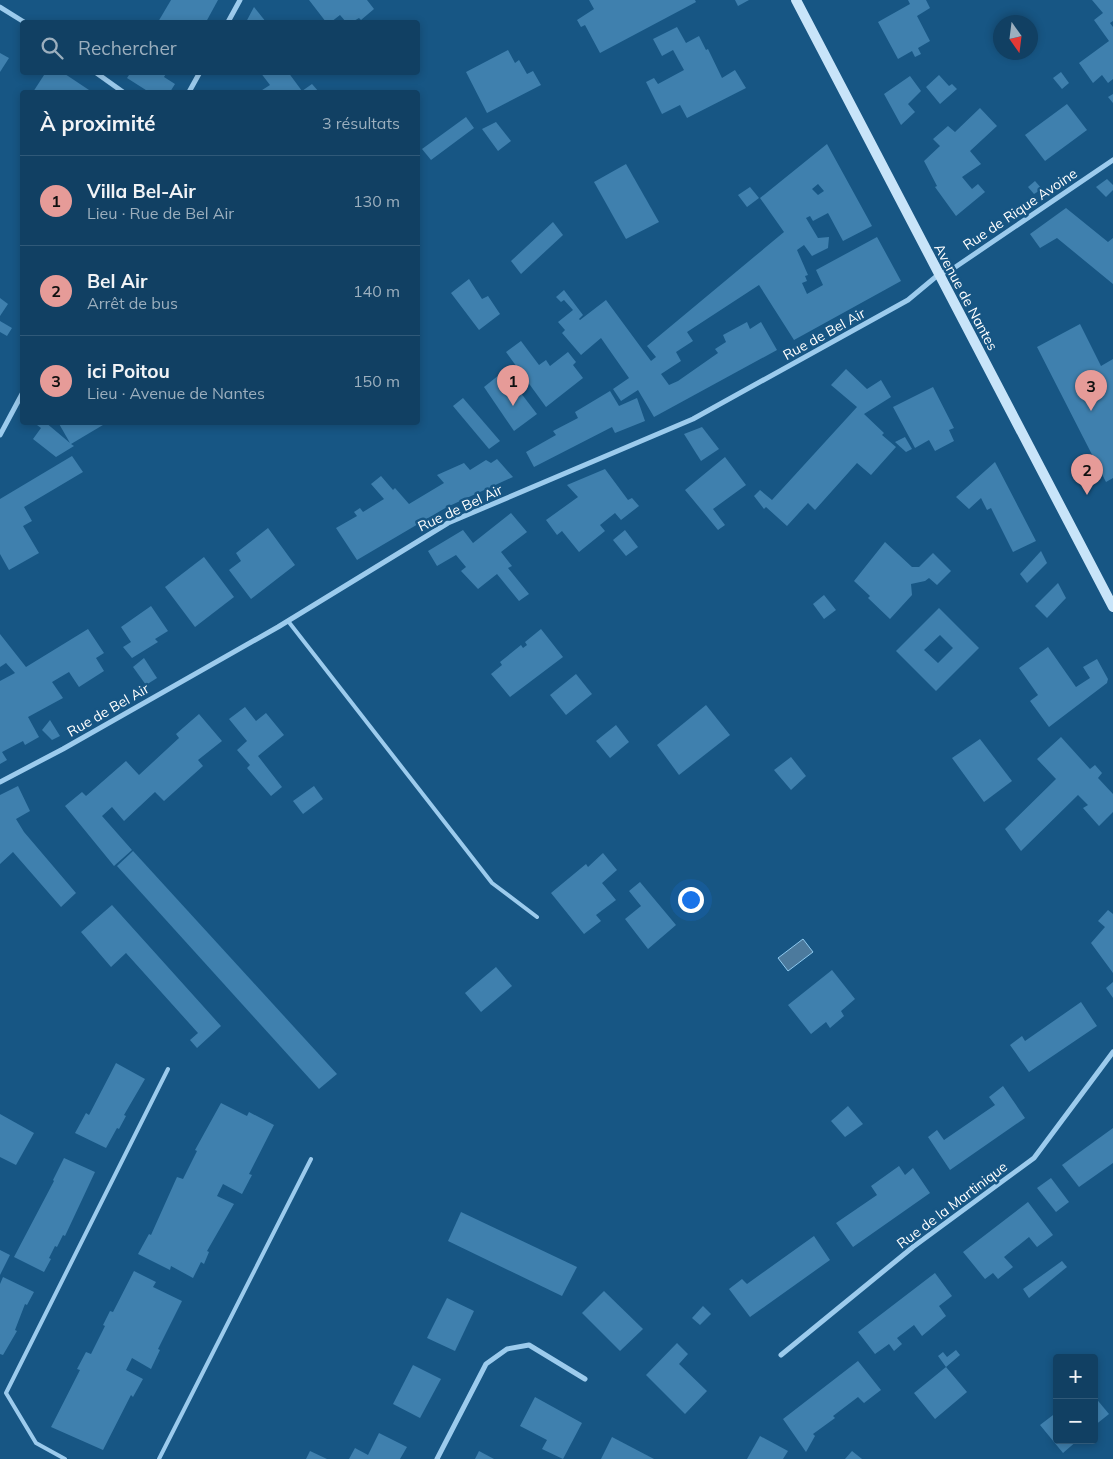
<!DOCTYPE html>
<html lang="fr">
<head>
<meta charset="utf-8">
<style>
  :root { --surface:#114063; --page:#1e4b6c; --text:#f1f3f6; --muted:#9cafbe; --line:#305978; --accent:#e69b98 }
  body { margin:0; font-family:Mulish,sans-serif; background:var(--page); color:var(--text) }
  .controls { position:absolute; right:15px; bottom:15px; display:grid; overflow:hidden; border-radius:5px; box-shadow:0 2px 8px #0003 }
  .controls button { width:45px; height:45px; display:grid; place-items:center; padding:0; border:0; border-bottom:1px solid var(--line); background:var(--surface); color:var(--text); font:25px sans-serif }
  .compass { position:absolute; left:993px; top:15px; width:45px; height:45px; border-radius:50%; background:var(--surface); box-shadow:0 2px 8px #0003; rotate:166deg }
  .you { position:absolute; left:690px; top:899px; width:18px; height:18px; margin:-12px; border:4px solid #fff; border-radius:50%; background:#1a73e8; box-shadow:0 0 0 8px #1a73e833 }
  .badge { display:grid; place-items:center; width:32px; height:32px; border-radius:50%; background:var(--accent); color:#111; font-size:16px; font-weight:700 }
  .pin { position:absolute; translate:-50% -41px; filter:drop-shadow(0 1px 2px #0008) }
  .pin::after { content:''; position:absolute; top:26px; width:18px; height:15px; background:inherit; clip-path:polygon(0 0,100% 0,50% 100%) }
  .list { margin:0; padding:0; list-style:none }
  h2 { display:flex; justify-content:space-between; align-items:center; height:65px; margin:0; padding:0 20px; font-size:21px }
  h2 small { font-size:16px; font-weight:400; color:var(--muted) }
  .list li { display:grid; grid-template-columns:32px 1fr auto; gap:15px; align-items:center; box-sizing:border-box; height:90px; padding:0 20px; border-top:1px solid var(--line) }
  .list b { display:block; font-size:19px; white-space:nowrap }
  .list p { margin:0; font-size:16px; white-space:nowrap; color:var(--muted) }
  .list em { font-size:16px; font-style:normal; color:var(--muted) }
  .icon { flex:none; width:28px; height:28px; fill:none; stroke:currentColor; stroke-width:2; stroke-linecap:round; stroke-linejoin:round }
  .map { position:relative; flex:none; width:1113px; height:1459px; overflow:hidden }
  .search { position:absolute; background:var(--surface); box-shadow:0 2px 8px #0003; left:20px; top:20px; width:400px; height:55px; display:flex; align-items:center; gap:12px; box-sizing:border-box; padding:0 18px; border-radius:5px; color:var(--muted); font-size:19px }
  .panel { position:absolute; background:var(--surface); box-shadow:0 2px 8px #0003; left:20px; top:90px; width:400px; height:335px; border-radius:5px }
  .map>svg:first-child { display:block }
</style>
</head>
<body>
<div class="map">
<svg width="1113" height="1459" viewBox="0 0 1113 1459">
  <rect width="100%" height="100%" fill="#175684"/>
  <polygon fill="#4c7a9d" stroke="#8ec9ef" points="803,939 813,952 788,971 778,958"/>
  <g fill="#3f80ae" fill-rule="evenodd">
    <polygon points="171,0 218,0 206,22 158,22"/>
    <polygon points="309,0 367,0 374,9 361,20 359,18 352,22 346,22 340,15 331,22 326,22"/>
    <polygon points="589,0 695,0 696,2 600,53 585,25 581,27 577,20 594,9"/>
    <polygon points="735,0 749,0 738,6"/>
    <polygon points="908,0 926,0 930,8 917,16 930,41 918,48 921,54 915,57 912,51 898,59 878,22 910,4"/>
    <polygon points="1092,0 1113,0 1113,21 1110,23 1113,27 1113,79 1108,83 1102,75 1093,83 1079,63 1109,41 1094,20 1103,13"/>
    <polygon points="254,7 266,22 246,22"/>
    <polygon points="677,27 686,43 699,36 706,50 708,49 722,78 735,70 746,88 687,118 680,105 662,114 646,82 654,78 658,84 684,70 673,50 662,56 653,39"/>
    <polygon points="508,50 515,63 519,60 527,74 533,71 541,85 487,113 466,72"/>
    <polygon points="0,53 9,58 0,72"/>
    <polygon points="46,72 62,72 92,92 33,92"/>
    <polygon points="131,72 167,72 164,77 175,84 170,92 149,92 127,78"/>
    <polygon points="260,72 288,72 302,91 312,84 319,92 259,92 270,85"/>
    <polygon points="1061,72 1069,83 1062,89 1053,78"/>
    <polygon points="939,75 949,86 952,84 957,89 940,104 926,87"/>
    <polygon points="910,76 921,91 908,104 915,112 901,125 884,94"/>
    <polygon points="1113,94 1113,103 1108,97"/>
    <polygon points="1067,104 1087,130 1045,161 1025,135"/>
    <polygon points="980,108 997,126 970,151 981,164 962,177 972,189 978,184 985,192 956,216 935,187 937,186 924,161 940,146 933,139 948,126 955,132"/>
    <polygon points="466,117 474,128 431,160 422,149"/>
    <polygon points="496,122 511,141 498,151 482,129"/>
    <path d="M 827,144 L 872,226 L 843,241 L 828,213 L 813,221 L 810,216 L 806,218 L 818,238 L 829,237 L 828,248 L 812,256 L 804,245 L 797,250 L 808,275 L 805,276 L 807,281 L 802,283 L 807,294 L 823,285 L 816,270 L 877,237 L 901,281 L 794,340 L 759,285 L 687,332 L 693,341 L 676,352 L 681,361 L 661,374 L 669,385 L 678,381 L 718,353 L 715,349 L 726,342 L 723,335 L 747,322 L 750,329 L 761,322 L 777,350 L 654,417 L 638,390 L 621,401 L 613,389 L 629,378 L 601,338 L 581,355 L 562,333 L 565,330 L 558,322 L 573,310 L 564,300 L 561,302 L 556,297 L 564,290 L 583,315 L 579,319 L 580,320 L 606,300 L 651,361 L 656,357 L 647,346 L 784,232 L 760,198 ZM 818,184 L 824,191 L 818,195 L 812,189 Z"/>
    <polygon points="626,164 659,222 626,239 594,182"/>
    <polygon points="1107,179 1113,185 1113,190 1106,197 1096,187"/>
    <polygon points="1035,181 1042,189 1034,194 1028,187"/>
    <polygon points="750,187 759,198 747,207 738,195"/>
    <polygon points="1066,208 1108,242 1113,238 1113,284 1057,238 1040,248 1030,234"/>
    <polygon points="553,222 563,235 521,274 511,261"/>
    <polygon points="469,279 482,299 488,296 500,314 479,330 451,293"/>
    <polygon points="0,298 8,304 0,316"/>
    <polygon points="0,321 12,328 7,336 0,332"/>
    <polygon points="1080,324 1101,366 1113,359 1113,478 1106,482 1037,347"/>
    <polygon points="521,341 539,365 546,360 550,366 568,352 576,362 573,365 583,378 546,407 506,352"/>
    <polygon points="846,369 867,389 881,380 891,397 864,414 884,433 882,435 896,447 871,475 857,463 815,510 808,503 787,526 766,507 764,509 754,496 760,490 772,500 857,407 831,385"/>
    <polygon points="504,371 537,414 514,431 484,387"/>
    <polygon points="933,387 954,428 949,430 954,441 935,451 929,440 915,448 893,407"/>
    <polygon points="610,391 619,406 637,398 645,421 615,433 612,427 534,467 526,452 556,435 553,431 578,418 575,412"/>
    <polygon points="463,398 500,441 489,449 453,406"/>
    <polygon points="33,422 45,422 70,443 58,422 108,422 71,444 74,446 56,457 33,439 41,428"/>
    <polygon points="702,427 719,449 701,461 684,434"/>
    <polygon points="905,437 912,449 906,452 895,442"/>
    <polygon points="72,456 83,472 24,507 32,521 23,526 39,553 9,570 0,554 0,499"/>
    <polygon points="725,457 746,485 713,509 725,525 718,530 685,490"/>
    <polygon points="497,459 513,477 447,507 357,560 336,528 357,516 354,512 360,508 363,512 384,499 371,484 381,476 393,490 395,488 409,504 444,483 437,475 464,463 470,470 486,460 491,463"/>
    <polygon points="995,462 1036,541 1013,552 991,508 987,510 981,498 969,509 956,497"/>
    <polygon points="605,469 628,500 632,498 639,506 621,520 615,513 600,525 605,531 579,552 562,531 557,535 546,520 578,497 567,485"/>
    <polygon points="511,513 527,532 501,552 512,566 508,568 529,594 519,601 497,574 478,589 461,571 466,567 456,555 437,566 428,551 463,530 473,543"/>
    <polygon points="268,528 295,565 251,599 229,570 241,561 236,553"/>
    <polygon points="625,530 638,547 626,556 613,540"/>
    <polygon points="885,542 912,567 919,567 933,553 951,571 937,585 929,578 925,581 911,584 912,595 890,619 868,598 870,596 854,581"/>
    <polygon points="1041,551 1047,563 1027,583 1020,574"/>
    <polygon points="204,557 234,597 195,627 165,587"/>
    <polygon points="1058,583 1066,598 1047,618 1035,606"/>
    <polygon points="824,595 836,610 824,619 813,604"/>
    <polygon points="151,606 168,631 155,639 158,642 132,658 123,647 131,642 121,627"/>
    <path d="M 939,608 L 979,648 L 936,691 L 896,651 ZM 940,635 L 953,648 L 938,663 L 924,650 Z"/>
    <polygon points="88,629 104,653 96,658 104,671 79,687 69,672 52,682 63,698 28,717 39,737 25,745 23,741 2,752 7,760 0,764 0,681 15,673 6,663 0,667 0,634 26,667"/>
    <polygon points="541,629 563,657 510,697 491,674 502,665 500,662 521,645 523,648 527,645 525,642"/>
    <polygon points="1048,647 1076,687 1090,678 1083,667 1097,659 1108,679 1107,683 1049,727 1030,701 1038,695 1019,668"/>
    <polygon points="144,658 157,678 146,685 133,667"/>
    <polygon points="576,674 592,694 566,715 550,695"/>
    <polygon points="706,705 730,735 679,775 657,745"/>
    <polygon points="245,707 256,721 266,713 284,735 258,756 282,787 271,796 247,768 250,765 237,750 247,741 229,719"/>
    <polygon points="199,714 222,741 198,760 203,766 164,801 155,792 124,821 112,807 102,816 132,850 114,866 65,806 82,792 86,796 126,761 139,775 179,738 176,734"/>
    <polygon points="50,720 60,736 52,740 42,730"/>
    <polygon points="616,725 629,742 610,758 596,741"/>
    <polygon points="1061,737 1090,769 1095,765 1102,773 1098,778 1113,794 1113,812 1099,826 1083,808 1088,805 1078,795 1021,851 1005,829 1056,779 1037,759"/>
    <polygon points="980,739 1012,781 984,802 952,758"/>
    <polygon points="791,757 806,776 791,790 774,770"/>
    <polygon points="18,786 30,811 16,819 24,832 76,893 61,907 13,852 0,864 0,795"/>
    <polygon points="314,786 323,799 303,814 293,801"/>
    <polygon points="133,851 337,1074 319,1089 117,866"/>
    <polygon points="603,853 617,870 602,883 616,900 596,915 601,921 584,934 551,893 586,864 588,867"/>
    <polygon points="640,882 676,925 648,949 625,919 641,906 629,891"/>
    <polygon points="112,905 221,1026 197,1048 190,1040 198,1033 126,953 111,967 81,932"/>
    <polygon points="1108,910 1113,914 1113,973 1091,943 1105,927 1098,921"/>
    <polygon points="496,967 512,986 481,1012 465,993"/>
    <polygon points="832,970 855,999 841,1011 844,1016 830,1028 826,1022 811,1034 788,1005"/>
    <polygon points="1113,982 1113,998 1106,988"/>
    <polygon points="1081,1002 1097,1026 1029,1072 1010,1045 1022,1036 1025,1041"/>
    <polygon points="116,1063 145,1079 124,1115 126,1116 119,1129 117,1128 106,1148 75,1133 86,1113 89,1115"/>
    <polygon points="1003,1086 1025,1118 950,1170 928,1137 937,1130 944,1140 995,1105 989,1097"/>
    <polygon points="221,1103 247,1116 249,1112 274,1125 249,1174 252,1175 242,1194 223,1184 217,1196 234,1204 207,1251 209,1252 204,1264 201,1262 193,1278 171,1266 170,1270 138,1254 149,1234 151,1235 177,1177 183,1179 197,1151 195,1150"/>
    <polygon points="848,1106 863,1124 845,1137 831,1121"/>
    <polygon points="0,1114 34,1133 16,1165 0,1157"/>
    <polygon points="1113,1128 1113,1163 1079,1187 1062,1165"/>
    <polygon points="64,1158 95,1172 65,1236 63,1235 57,1247 55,1246 49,1258 51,1259 44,1272 14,1257 54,1181 53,1180"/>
    <polygon points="899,1166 905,1175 913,1168 930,1193 853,1247 836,1223 877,1195 871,1186"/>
    <polygon points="1051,1178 1069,1202 1056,1212 1037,1188"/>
    <polygon points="1028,1202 1053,1235 1037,1247 1029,1237 1004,1257 1013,1267 998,1279 993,1273 985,1279 963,1252"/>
    <polygon points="461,1212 577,1267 562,1296 448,1241"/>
    <polygon points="814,1236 830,1260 750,1317 729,1289 742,1279 747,1284"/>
    <polygon points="0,1250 10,1255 0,1275"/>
    <polygon points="1062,1261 1067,1267 1029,1298 1023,1289"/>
    <polygon points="134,1271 156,1282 153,1287 182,1301 158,1349 160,1350 151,1369 132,1358 126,1370 143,1379 133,1397 131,1395 103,1450 51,1427 80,1370 77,1369 86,1352 91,1354 105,1326 103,1325 110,1311 113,1312"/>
    <polygon points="935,1273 952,1296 939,1306 946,1316 922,1336 914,1325 897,1338 902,1344 894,1351 889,1344 875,1354 858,1332"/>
    <polygon points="3,1277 34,1292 27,1305 25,1304 15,1330 17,1331 3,1355 0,1354 0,1284"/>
    <polygon points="604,1291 643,1329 620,1351 582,1313"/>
    <polygon points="447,1298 474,1311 455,1351 427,1338"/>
    <polygon points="703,1306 711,1314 700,1325 692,1318"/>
    <polygon points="677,1343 688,1354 679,1364 707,1391 685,1414 646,1375"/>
    <polygon points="956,1350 960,1355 946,1367 967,1392 935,1419 914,1393 946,1367 938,1356 943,1352 947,1357"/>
    <polygon points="858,1361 881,1390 864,1403 858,1397 833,1416 835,1418 813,1434 815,1436 806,1452 783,1419"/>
    <polygon points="413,1365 441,1379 420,1418 393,1404"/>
    <polygon points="1094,1396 1109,1414 1094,1426"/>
    <polygon points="535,1397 582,1423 563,1459 542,1449 547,1440 520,1426"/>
    <polygon points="1057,1412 1057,1440 1078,1440 1063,1453 1040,1425"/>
    <polygon points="379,1433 407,1447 400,1459 349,1459 355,1448 368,1455"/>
    <polygon points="760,1436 788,1451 783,1459 747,1459"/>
    <polygon points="612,1437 654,1459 601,1459"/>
    <polygon points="310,1451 327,1459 306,1459"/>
    <polygon points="479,1451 494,1459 475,1459"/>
    <polygon points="852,1451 862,1459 845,1459"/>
  </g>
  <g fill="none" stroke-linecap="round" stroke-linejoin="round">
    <g stroke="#9ccbed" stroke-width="4">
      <polyline points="288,621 492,883 537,917"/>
      <polyline points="65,1459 36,1443 6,1393 168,1069"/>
      <polyline points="159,1459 311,1159"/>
    </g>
    <g stroke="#9ccbed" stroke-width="5">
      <polyline points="0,7 24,22"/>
      <polyline points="228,22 240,0"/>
      <polyline points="95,72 123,92"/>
      <polyline points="189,92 200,72"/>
      <polyline points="0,435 22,394"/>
      <polyline points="0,782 63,749 278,627 448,523 693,419 908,300 938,275 954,268 1113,160"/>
      <polyline points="781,1355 913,1247 1034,1158 1113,1052"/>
      <polyline points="437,1459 486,1364 507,1349 529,1345 585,1379"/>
    </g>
    <polyline stroke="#c8e4f9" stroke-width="10" points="796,0 1113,607"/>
  </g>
  <g text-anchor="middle" stroke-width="5" stroke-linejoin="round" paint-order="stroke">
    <g font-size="14" fill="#fff" stroke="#175684">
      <text transform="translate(1020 209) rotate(-34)" y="5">Rue de Rique Avoine</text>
      <text transform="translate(966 297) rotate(62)" y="5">Avenue de Nantes</text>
      <text transform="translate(824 334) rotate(-29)" y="5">Rue de Bel Air</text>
      <text transform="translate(460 508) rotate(-25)" y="5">Rue de Bel Air</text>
      <text transform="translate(108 710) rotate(-30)" y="5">Rue de Bel Air</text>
      <text transform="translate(952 1205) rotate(-37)" y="5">Rue de la Martinique</text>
    </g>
  </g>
</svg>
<div class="controls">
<button>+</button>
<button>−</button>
</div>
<svg class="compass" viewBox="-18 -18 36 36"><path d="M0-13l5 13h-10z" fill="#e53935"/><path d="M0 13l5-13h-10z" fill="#9cafbe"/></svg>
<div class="you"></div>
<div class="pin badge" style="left:513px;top:406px">1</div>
<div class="pin badge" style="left:1087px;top:495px">2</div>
<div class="pin badge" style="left:1091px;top:411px">3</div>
<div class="search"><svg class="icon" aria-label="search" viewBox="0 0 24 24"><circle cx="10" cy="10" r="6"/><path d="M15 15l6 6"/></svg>Rechercher</div>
<section class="panel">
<h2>À proximité<small>3 résultats</small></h2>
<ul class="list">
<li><span class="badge">1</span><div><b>Villa Bel-Air</b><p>Lieu · Rue de Bel Air</p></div><em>130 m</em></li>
<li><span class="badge">2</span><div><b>Bel Air</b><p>Arrêt de bus</p></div><em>140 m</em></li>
<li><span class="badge">3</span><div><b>ici Poitou</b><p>Lieu · Avenue de Nantes</p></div><em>150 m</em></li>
</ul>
</section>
</div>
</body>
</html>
